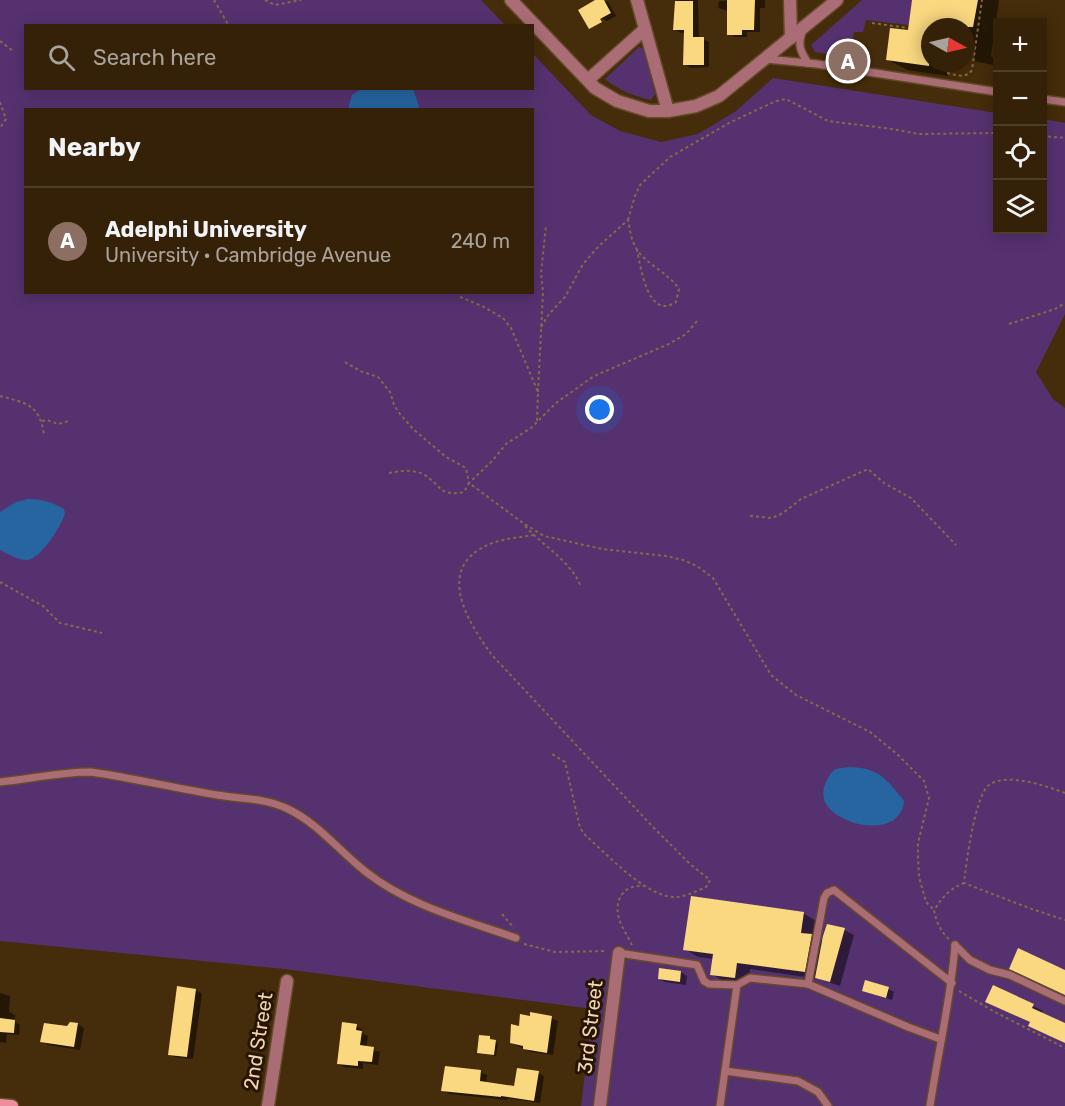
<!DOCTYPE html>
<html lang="en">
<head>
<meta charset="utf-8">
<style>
  :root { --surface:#342108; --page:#3f2e16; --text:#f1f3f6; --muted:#a9a39c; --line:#4e3e29; --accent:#81bdfa }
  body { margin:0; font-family:Rubik,sans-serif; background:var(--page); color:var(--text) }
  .controls { position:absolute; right:18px; top:18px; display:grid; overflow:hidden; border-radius:0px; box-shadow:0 3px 15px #0003 }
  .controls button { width:54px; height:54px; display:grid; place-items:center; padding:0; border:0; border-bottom:2px solid var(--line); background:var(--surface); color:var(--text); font:30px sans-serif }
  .compass { position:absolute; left:921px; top:18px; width:54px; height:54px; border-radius:50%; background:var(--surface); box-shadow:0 3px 15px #0003; rotate:98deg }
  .you { position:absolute; left:600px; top:410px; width:21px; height:21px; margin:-15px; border:4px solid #fff; border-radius:50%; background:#1a73e8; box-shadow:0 0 0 9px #1a73e833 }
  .badge { display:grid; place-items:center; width:39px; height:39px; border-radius:50%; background:var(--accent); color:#fff; font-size:20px; font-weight:700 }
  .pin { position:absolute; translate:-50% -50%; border:3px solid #fff; box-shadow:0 2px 6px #0006 }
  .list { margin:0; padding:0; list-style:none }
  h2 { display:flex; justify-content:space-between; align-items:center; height:78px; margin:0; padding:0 24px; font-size:26px }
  h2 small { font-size:20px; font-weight:400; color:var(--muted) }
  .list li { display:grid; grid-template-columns:39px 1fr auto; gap:18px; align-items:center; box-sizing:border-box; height:108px; padding:0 24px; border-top:2px solid var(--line) }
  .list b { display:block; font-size:22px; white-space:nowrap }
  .list p { margin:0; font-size:20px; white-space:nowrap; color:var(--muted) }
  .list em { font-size:20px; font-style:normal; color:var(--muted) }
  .icon { flex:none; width:33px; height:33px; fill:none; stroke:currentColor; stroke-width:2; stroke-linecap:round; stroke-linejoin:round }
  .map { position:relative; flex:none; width:1065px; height:1106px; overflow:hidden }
  .search { position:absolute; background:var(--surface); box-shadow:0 3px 15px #0003; left:24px; top:24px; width:510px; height:66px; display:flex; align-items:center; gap:15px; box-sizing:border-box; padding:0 21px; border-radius:0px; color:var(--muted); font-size:22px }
  .panel { position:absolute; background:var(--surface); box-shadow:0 3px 15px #0003; left:24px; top:108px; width:510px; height:186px; border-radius:0px }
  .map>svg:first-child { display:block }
</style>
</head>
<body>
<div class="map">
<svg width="1065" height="1106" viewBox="0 0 1065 1106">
  <rect width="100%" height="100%" fill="#452c0a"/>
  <g fill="#56316f" fill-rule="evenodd">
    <path d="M 0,0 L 481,0 L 505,25 L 26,26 L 26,88 L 532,88 L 533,54 L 591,115 L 620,131 L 661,142 L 698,134 L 736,111 L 773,78 L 997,113 L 998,230 L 1042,230 L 1043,119 L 1065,123 L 1065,314 L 1036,372 L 1053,399 L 1065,408 L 1065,1106 L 581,1106 L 593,1009 L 284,969 L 0,941 ZM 26,110 L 532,110 L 532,292 L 26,292 Z"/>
    <polygon points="862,0 912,0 909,25 866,20 863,32 854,32 850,54 858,56 859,59 815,52 811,45"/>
    <path d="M 639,47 L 644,49 L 655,94 L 651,100 C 633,96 619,90 605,79 Z"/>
  </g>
  <g fill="#2665a0">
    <polygon points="362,88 413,89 420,109 348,109 352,95"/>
    <path d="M 28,499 C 41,499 52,502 64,509 L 65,513 C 62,525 41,559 27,560 C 18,560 8,554 0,550 L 0,512 L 16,502 Z"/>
    <path d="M 849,767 C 879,768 886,778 904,801 C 900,842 831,825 824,799 C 821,788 828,776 835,769 Z"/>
  </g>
  <g fill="#0007">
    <polygon points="598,0 608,2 616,16 607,21 601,18"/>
    <polygon points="677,0 698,0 699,38 709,42 709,67 691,68 685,64 686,33 681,33 674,29"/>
    <polygon points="765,0 765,8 760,8 760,32 747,32 747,37 735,37 729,34 729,11 718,8 719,1"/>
    <polygon points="921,0 999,0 991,56 994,58 993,65 974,61 976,45 973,45 971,60 966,59 966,27 930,27 930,63 950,63 948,76 907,70 887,59 909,32"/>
    <polygon points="803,913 816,921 814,937 823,942 844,930 854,935 840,986 819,979 750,969 748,985 725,982 712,974 714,959 698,957 685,949"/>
    <polygon points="681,972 687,976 686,985 665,982 659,979"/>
    <polygon points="178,988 196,990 202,994 193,1059 175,1057 169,1054"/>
    <polygon points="888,989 894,992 892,1000 864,991"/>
    <polygon points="0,993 10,996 9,1012 15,1015 14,1021 20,1025 19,1035 7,1034 6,1043 0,1042"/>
    <polygon points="987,1001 1033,1006 1043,1011 1041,1014 1065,1025 1065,1043 1032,1023"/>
    <polygon points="531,1017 551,1018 558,1021 553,1055 531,1052 511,1043 521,1028"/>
    <polygon points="78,1024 84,1028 80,1050 48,1045 42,1041"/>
    <polygon points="356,1026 362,1029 362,1033 368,1036 366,1048 380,1052 378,1065 363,1063 363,1069 344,1067 338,1064"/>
    <polygon points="490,1038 492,1041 498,1043 496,1056 478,1052"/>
    <polygon points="480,1072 487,1075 486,1083 515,1087 538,1073 544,1076 540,1103 507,1098 507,1100 449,1094 443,1090"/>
  </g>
  <g fill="#f9d880">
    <polygon points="595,0 604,0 611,13 600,19 602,22 589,29 578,10"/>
    <polygon points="727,0 755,0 754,30 742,30 742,35 727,35"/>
    <polygon points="912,0 978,0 973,27 930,27 929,66 886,60 890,28 908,30"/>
    <polygon points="675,1 693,1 693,37 704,37 704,65 683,65 684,30 673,30"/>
    <polygon points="691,896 804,912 801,933 812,934 805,972 737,963 735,978 710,975 713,954 683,950"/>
    <polygon points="827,924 845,928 830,982 815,978 823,936"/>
    <polygon points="1018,948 1065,970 1065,995 1009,969"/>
    <polygon points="659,968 681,971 680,982 658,979"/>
    <polygon points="865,980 889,987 886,998 862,991"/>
    <polygon points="993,985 1034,1004 1032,1008 1065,1023 1065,1043 1028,1026 1030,1022 985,1002"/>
    <polygon points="177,986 196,989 187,1057 168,1055"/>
    <polygon points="530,1012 552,1016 547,1053 523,1049 523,1046 510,1043 511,1024 519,1026 520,1014 530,1016"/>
    <polygon points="0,1018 15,1020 14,1033 0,1032"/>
    <polygon points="70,1022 78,1023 74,1047 40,1042 44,1023 67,1026"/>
    <polygon points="342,1022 357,1024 356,1030 362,1031 360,1045 374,1047 372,1062 358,1061 358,1066 337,1064"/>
    <polygon points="479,1035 490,1036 490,1039 496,1040 494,1055 477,1053"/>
    <polygon points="445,1066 481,1070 480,1081 514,1086 517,1068 539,1071 534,1101 501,1096 501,1097 441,1091"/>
  </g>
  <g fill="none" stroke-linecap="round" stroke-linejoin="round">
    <g stroke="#644a29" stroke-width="10">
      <g id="service">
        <path d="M 803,30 C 797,44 800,51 808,63"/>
        <polyline points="766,59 817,64 998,92"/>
        <polyline points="1042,99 1065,102"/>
        <path d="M 0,782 C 30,779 60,772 91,772 C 133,778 174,788 217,795 C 241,799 266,798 288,809 C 319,824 339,851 366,872 C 409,906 465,920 516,938"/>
        <polyline points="955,945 970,960 990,970 1010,975 1065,1001"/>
        <polyline points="619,953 697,965 704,981 709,984 737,985 720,1106"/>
        <polyline points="808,984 824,898 827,893 834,890 952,983"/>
        <polyline points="737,985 750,978 808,984 908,1027 940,1039"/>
        <polyline points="725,1071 798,1081 818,1092 828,1106"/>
        <path d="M 930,1106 C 938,1052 951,999 955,945"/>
      </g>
    </g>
    <g stroke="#644a29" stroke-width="15">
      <g id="minor">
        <polyline points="511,0 595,88 617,101 649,111 668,111 696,106 719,96 837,0"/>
        <polyline points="637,0 668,111"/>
        <polyline points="790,0 791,38"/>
        <polyline points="588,80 645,29"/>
        <polyline points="268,1106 287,981"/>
        <polyline points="600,1106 619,953"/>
      </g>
    </g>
    <g stroke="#644a29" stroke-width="15">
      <polyline id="secondary" points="0,1105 12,1106"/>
    </g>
    <g stroke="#846a49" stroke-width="2" stroke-dasharray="3 3" stroke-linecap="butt">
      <polyline points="214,0 229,26"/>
      <polyline points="265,0 275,5 301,0"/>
      <polyline points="872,23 908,28"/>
      <polyline points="0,41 13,51"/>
      <path d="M 947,73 C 956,75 966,79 972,70 L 982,0"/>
      <polyline points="0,102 6,119 0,128"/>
      <polyline points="1042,136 1065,138"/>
      <polyline points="628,220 635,196 640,185 670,157 731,122 776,101 786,99 828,121 892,129 919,134 998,133"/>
      <polyline points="460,297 482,306 503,318 511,328 538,392 537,421"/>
      <polyline points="1009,324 1055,309 1065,303"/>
      <path d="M 541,327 L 549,314 L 565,297 L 583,264 L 599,246 L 628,220 C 630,230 631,240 636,248 C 646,265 668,272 679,289 L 676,302 C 648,321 641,268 637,250"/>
      <polyline points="345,362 360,371 378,377 390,392 394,405 400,414 413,429 446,457 466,468 469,483 493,460 506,444 531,428 556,403 594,376 669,344 686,334 698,320"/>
      <polyline points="538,392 543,292 541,273 546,226"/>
      <path d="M 0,396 C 26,403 39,404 44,434"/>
      <polyline points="42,421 47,420 58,424 69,421"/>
      <path d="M 389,473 C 400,471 412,469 423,474 C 442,485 438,497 464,492 L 469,483 L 523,523 L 544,536 L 602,549 L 666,556 L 683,560 L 697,566 L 713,578 L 771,675 L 796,695 L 870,732 L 897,754 L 924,781 L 929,798 L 918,843 L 918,858 L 919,877 L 926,902 L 934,910"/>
      <polyline points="750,516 772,518 783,513 801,499 868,469 884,483 911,498 956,545"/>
      <path d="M 525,526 C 543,546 572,562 581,587"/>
      <path d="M 534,535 C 516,538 495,539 480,549 C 437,575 471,626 491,654 L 652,826 L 691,865 L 710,880 L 706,887 C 697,891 685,897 675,897 C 646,897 607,854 586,836 L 580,828 L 565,762 L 552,754"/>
      <polyline points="0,582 43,606 60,623 102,633"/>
      <path d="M 1065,793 C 1046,786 1007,772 989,785 C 975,795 966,864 964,883 L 1029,908 L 1065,920"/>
      <polyline points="502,914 514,928"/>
      <path d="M 949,939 C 940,931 936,921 934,910 C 943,897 949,889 964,883"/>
      <polyline points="524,944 555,952 607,951"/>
      <path d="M 632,945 C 629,938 624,931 621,924 C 612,904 621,884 644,886"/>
      <polyline points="959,991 993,1011 1065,1048"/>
    </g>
    <use href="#service" stroke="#aa6d76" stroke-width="7"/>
    <use href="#minor" stroke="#aa6d76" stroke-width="12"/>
    <use href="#secondary" stroke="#ed8d9d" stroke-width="12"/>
  </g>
  <g text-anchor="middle" stroke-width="6" stroke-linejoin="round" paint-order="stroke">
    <g font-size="20" fill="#f0d5b7" stroke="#281500">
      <text transform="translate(590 1027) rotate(-83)" y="7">3rd Street</text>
      <text transform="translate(258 1041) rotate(-81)" y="7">2nd Street</text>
    </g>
  </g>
</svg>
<div class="controls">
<button>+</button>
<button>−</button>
<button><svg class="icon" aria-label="locate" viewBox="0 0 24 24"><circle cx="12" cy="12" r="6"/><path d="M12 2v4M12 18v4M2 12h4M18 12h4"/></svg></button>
<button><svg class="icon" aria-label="layers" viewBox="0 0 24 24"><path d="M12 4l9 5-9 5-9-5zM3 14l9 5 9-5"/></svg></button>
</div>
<svg class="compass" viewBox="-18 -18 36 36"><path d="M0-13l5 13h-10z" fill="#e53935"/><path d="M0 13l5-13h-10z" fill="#a9a39c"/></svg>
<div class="you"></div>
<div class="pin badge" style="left:848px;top:61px;background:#8d6e63">A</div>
<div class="search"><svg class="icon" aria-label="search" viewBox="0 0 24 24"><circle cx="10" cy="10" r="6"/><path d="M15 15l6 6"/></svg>Search here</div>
<section class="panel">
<h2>Nearby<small></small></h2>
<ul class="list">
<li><span class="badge" style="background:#8d6e63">A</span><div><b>Adelphi University</b><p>University · Cambridge Avenue</p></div><em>240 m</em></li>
</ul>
</section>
</div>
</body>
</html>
